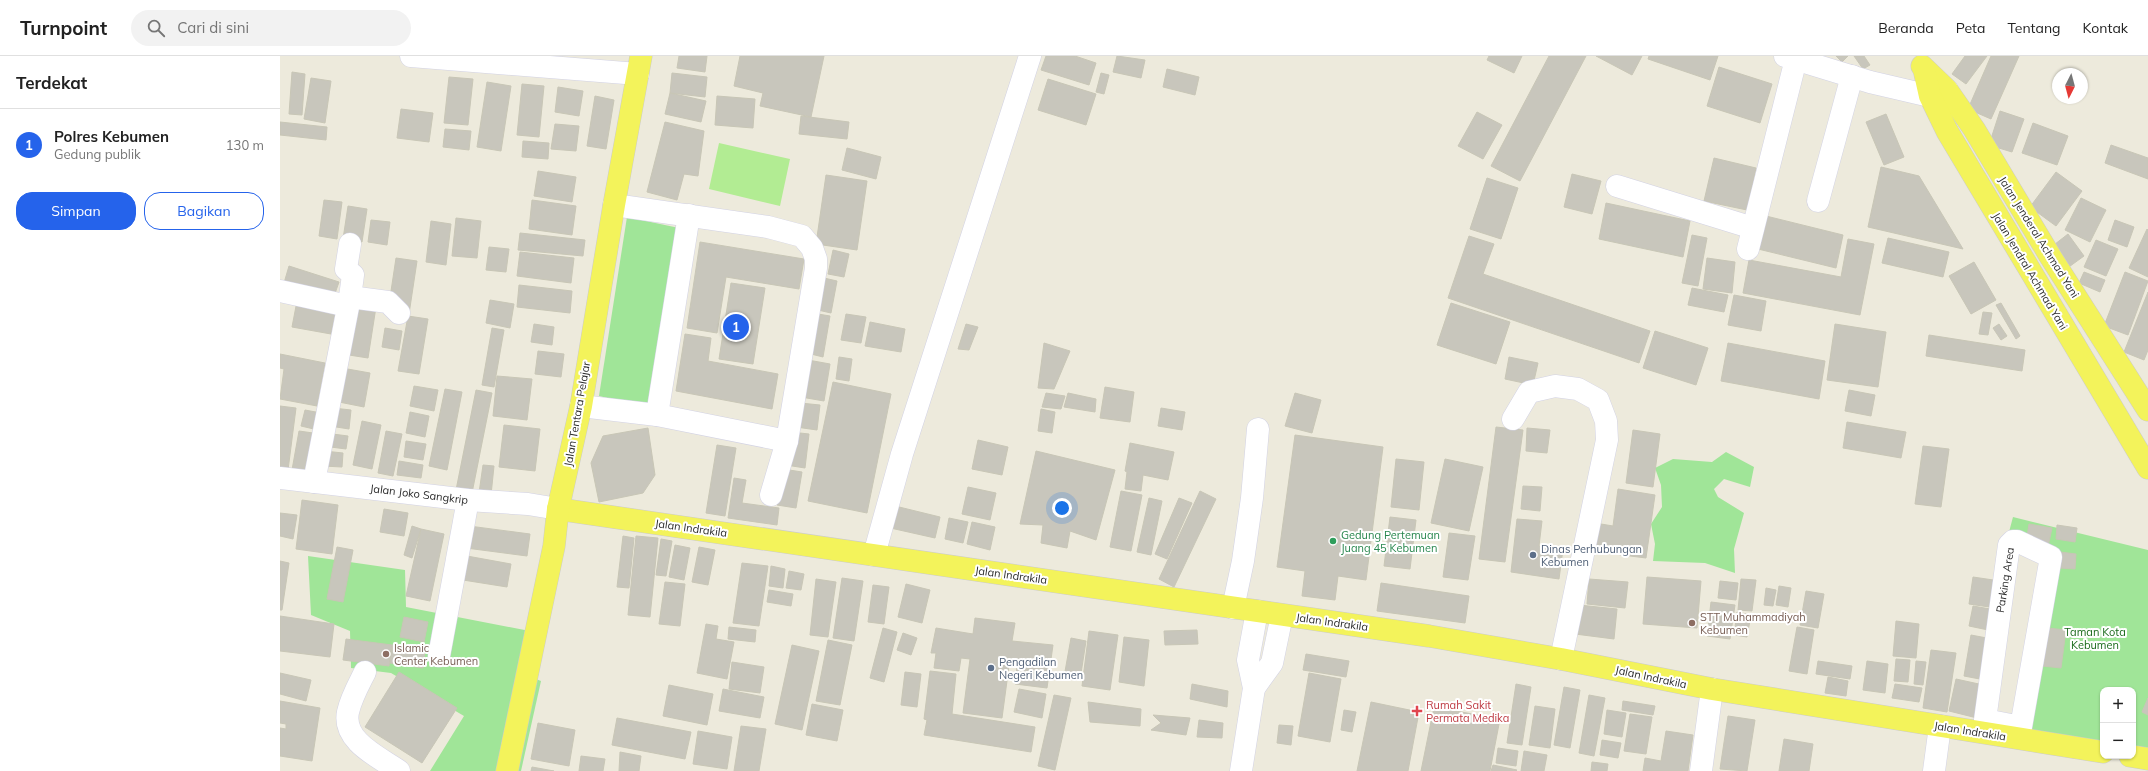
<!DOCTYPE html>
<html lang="id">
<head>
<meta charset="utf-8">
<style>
  :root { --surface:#fff; --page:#f2f2f2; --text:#222; --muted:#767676; --line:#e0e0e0; --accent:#2563eb }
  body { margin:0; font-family:Mulish,sans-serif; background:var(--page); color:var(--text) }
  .controls { position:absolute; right:12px; bottom:12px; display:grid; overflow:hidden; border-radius:8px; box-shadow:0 1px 3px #0004 }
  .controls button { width:36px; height:36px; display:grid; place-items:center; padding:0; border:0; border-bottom:1px solid var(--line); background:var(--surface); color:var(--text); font:20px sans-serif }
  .compass { position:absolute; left:1772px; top:12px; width:36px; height:36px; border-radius:50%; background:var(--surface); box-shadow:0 1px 3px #0004; rotate:186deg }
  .you { position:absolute; left:782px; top:452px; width:14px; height:14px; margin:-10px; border:3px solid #fff; border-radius:50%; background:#1a73e8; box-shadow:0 0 0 6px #1a73e833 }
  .badge { display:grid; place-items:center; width:26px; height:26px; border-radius:50%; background:var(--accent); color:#fff; font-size:13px; font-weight:700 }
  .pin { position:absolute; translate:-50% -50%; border:2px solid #fff; box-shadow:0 1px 4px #0006 }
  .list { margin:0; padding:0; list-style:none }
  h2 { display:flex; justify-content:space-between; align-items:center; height:52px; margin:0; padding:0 16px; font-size:17px }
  h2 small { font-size:13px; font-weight:400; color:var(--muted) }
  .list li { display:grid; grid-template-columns:26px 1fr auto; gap:12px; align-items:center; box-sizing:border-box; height:72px; padding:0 16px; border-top:1px solid var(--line) }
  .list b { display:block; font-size:15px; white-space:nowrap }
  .list p { margin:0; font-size:13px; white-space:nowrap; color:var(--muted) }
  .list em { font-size:13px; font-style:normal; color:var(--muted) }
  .actions { display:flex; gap:8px; padding:12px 16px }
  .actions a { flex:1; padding:9px 0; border:1px solid var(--accent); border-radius:16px; text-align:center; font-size:14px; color:var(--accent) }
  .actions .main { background:var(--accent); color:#fff }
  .icon { flex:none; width:22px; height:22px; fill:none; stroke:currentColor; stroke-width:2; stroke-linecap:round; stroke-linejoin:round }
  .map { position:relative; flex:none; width:1868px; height:715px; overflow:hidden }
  header { display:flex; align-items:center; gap:24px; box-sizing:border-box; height:56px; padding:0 20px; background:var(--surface); border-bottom:1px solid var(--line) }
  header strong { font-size:19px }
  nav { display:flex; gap:22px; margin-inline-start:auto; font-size:14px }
  .search { width:280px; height:36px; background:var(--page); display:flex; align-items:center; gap:10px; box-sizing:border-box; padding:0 14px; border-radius:22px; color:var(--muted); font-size:15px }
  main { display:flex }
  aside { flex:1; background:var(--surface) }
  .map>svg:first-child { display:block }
</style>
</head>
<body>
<header>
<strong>Turnpoint</strong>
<div class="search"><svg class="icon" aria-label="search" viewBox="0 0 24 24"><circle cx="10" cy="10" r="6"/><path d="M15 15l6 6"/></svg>Cari di sini</div>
<nav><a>Beranda</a><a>Peta</a><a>Tentang</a><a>Kontak</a></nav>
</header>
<main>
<aside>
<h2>Terdekat<small></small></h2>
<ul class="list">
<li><span class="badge">1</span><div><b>Polres Kebumen</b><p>Gedung publik</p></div><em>130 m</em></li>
</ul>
<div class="actions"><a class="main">Simpan</a><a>Bagikan</a></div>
</aside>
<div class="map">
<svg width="1868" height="715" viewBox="0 0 1868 715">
  <rect width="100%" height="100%" fill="#edeadc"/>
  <g fill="#a0e598">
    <polygon points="347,161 399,172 373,353 319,340"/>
    <polygon points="1446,396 1474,411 1470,431 1444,423 1434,433 1438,441 1464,457 1454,493 1455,517 1425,507 1373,505 1375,488 1371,468 1382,451 1381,429 1375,412 1393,403 1432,406"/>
    <polygon points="1733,461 1868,494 1868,695 1853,692 1853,634 1823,634 1823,687 1749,674 1775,498 1729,476"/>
    <polygon points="28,500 125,514 126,551 265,578 256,623 261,625 241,715 150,715 184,660 111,617 71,612 70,575 31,559"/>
  </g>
  <polygon fill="#b2ec93" points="439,87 510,103 500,150 429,133"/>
  <g fill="#c8c6bc" stroke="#c8c6b6">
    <polygon points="399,0 427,0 425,16 397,12"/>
    <polygon points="460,0 544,0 531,61 480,50 483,37 454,30"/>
    <polygon points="766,0 795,0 816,7 809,29 761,14"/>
    <polygon points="837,0 865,4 861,22 833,16"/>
    <polygon points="1209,0 1242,0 1234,17 1207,4"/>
    <polygon points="1269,0 1306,0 1240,125 1211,110"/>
    <polygon points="1316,0 1362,0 1352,19"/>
    <polygon points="1369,0 1438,0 1430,24 1368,3"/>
    <polygon points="1556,0 1568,0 1562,6"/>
    <polygon points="1574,0 1584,0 1590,9 1583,13"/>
    <polygon points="1685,0 1707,0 1686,28 1672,18"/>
    <polygon points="1711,0 1739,0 1711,63 1688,53"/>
    <polygon points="1439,11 1492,28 1480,67 1427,50"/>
    <polygon points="887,13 919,21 915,39 883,31"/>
    <polygon points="12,16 25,18 22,59 9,58"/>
    <polygon points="392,17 427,21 425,41 390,37"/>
    <polygon points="821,17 829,19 824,38 816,36"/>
    <polygon points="169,21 193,23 188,69 164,67"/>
    <polygon points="31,22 51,25 45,67 24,63"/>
    <polygon points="768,23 816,38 806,69 758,54"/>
    <polygon points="207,26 231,30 221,95 197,91"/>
    <polygon points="242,28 264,30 259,81 237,79"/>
    <polygon points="278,31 303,35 299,60 275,56"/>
    <polygon points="390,37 426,45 421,66 385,58"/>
    <polygon points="315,40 334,44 326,93 307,90"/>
    <polygon points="437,40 475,43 473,72 435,69"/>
    <polygon points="121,53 153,57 149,86 117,82"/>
    <polygon points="1720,55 1744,63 1732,96 1709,89"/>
    <polygon points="1197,56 1222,69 1203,103 1178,90"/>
    <polygon points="1606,58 1624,101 1604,109 1586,66"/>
    <polygon points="521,60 569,66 567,83 519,78"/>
    <polygon points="0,66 47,71 46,84 0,79"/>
    <polygon points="385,66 424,75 418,120 404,118 397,144 367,136"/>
    <polygon points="1753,67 1788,80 1777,109 1742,97"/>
    <polygon points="275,68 299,70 296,95 271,93"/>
    <polygon points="165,73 191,75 189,94 163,91"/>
    <polygon points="243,85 269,87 268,103 242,101"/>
    <polygon points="1831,89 1868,102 1868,123 1825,107"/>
    <polygon points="567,92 601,101 596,123 562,114"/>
    <polygon points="1434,102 1476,112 1467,154 1424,145"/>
    <polygon points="1601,111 1639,120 1683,193 1588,171"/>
    <polygon points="258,115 296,121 292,146 254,140"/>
    <polygon points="1776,116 1802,135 1776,170 1750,151"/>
    <polygon points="1292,118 1321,125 1312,158 1284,151"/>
    <polygon points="546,119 587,125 577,194 536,188"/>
    <polygon points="1207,122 1238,132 1221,183 1190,173"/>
    <polygon points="1801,142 1826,154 1810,186 1785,174"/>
    <polygon points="44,144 62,146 57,183 39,180"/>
    <polygon points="252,144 296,150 292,179 249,173"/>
    <polygon points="1326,147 1410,165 1403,201 1319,183"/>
    <polygon points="68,150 87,153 82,186 63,183"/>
    <polygon points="1486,160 1563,179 1556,212 1478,193"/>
    <polygon points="176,162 201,165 197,202 172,200"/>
    <polygon points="91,164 110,166 107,189 88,186"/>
    <polygon points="1835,164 1854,171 1847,191 1828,184"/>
    <polygon points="151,165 171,168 166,209 146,206"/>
    <polygon points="1867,173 1868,174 1868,221 1849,212"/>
    <polygon points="240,177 305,184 303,200 238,194"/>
    <polygon points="1788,178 1804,200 1786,213 1770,192"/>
    <polygon points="1412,179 1427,182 1418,230 1402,227"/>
    <polygon points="1189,180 1214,188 1203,218 1370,275 1359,307 1168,242"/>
    <polygon points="1608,182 1669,196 1663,221 1602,207"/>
    <polygon points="1568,183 1594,188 1580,259 1463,237 1469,204 1561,221"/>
    <polygon points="1816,184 1838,193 1826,220 1804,211"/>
    <polygon points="420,186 524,203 519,233 446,221 437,277 407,272"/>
    <polygon points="209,191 229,193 226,216 206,214"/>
    <polygon points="553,194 569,198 564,221 548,218"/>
    <polygon points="240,196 294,202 291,227 237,220"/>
    <polygon points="116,202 137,205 129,258 108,255"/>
    <polygon points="1427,202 1455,206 1452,237 1423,233"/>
    <polygon points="1694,206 1716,244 1691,258 1669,220"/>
    <polygon points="9,210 59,226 53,243 4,227"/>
    <polygon points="1804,216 1825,224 1820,236 1799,227"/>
    <polygon points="1845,216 1868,225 1848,279 1824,270"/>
    <polygon points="544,222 557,225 551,257 538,254"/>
    <polygon points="451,227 485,232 473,308 439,303"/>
    <polygon points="239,229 292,235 290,257 237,251"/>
    <polygon points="1412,232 1448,239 1444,256 1408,249"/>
    <polygon points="1868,236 1868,294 1864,304 1844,296"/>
    <polygon points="1454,239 1486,245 1481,275 1448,269"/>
    <polygon points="210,244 234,248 230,272 206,267"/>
    <polygon points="17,245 56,252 51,278 12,271"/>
    <polygon points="1171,247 1230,266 1216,308 1157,289"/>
    <polygon points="1721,247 1740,280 1736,283 1716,249"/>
    <polygon points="76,249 96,251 88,302 69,299"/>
    <polygon points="1703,256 1712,257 1708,279 1699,278"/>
    <polygon points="538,258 550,260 543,301 531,298"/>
    <polygon points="566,258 586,261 581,287 561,284"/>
    <polygon points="128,260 148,263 139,318 118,315"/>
    <polygon points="590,266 625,273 621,296 585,290"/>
    <polygon points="254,268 274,271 272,289 251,286"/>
    <polygon points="686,268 698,271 689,294 678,293"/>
    <polygon points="1555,268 1606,276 1598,331 1547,324"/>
    <polygon points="1719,268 1727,280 1721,284 1713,272"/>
    <polygon points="105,272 122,275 119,294 102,291"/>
    <polygon points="212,272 224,274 214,331 202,329"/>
    <polygon points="1375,275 1428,292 1416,329 1363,312"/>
    <polygon points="405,278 431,282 428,305 498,318 492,353 396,335"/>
    <polygon points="1649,279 1745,294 1742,315 1646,300"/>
    <polygon points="764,287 790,295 774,333 758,332"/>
    <polygon points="1448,287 1545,305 1539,343 1441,325"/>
    <polygon points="258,295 284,298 281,321 255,318"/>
    <polygon points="0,298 45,307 37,350 0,343 4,313 0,312"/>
    <polygon points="559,301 572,303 569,325 556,323"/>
    <polygon points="1229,301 1258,307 1253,329 1225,323"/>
    <polygon points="528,304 550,308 544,345 521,341"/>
    <polygon points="62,312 90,317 84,351 54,345"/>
    <polygon points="217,320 252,323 247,364 213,360"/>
    <polygon points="553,326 611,338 587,457 528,445"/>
    <polygon points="134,330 158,334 154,355 130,350"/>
    <polygon points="825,331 854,336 850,366 820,362"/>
    <polygon points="165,333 182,336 167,414 149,410"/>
    <polygon points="196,334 212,337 192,437 176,434"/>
    <polygon points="1569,334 1595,339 1591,360 1565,355"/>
    <polygon points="766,337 785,340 781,353 762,351"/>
    <polygon points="788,337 816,343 815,356 784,351"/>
    <polygon points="1015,337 1041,344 1032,377 1005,370"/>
    <polygon points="520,347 540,349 537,374 516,371"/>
    <polygon points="0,350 16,352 8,414 0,413"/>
    <polygon points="53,352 71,354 69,373 50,370"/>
    <polygon points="881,352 905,356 902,374 878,370"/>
    <polygon points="761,353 775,356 772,377 758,375"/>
    <polygon points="25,354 41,357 38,374 21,370"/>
    <polygon points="130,356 149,360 145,381 126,377"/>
    <polygon points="82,365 101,369 92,413 73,409"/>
    <polygon points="1567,366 1626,376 1621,402 1563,392"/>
    <polygon points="224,369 260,373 255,415 219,411"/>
    <polygon points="1216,371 1243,374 1225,506 1199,503"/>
    <polygon points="368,372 375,419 363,437 319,446 311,407 323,380"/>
    <polygon points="1247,372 1270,374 1267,397 1246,395"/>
    <polygon points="1353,374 1380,378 1373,431 1346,427"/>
    <polygon points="19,375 40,378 33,418 12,414"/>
    <polygon points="106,375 122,378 113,420 98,417"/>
    <polygon points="511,376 529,378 525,412 506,409"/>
    <polygon points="45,377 68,380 66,393 43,390"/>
    <polygon points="1015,379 1103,391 1086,524 1058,520 1055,544 1022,540 1025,515 997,511"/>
    <polygon points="698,384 728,391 722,419 692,413"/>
    <polygon points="126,385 146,388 143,404 124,401"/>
    <polygon points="850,387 894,396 888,424 863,419 861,435 845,433 847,416 845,415"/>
    <polygon points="437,389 456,392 445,460 426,457"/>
    <polygon points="1643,390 1669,393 1661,451 1635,448"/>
    <polygon points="44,395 63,397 62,411 43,410"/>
    <polygon points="756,395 835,414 816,484 790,475 787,492 761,487 763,469 740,468"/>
    <polygon points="1116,403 1144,406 1139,454 1111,451"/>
    <polygon points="1165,403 1203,411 1189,475 1151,467"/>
    <polygon points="119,405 143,409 141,422 117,419"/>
    <polygon points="203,409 214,410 211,439 199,437"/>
    <polygon points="503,413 522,416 516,452 497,449"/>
    <polygon points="454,422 466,424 462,447 499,452 497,469 448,462"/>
    <polygon points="1243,430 1262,431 1260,455 1241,453"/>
    <polygon points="688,431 716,437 710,464 682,458"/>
    <polygon points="1338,433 1375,439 1366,502 1311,495 1315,467 1333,470"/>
    <polygon points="841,435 862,439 851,495 830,491"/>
    <polygon points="920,435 936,443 894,531 879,523"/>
    <polygon points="869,442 882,445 871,499 857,496"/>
    <polygon points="899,442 912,447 887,503 875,498"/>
    <polygon points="22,444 58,449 52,498 16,493"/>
    <polygon points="611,449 660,461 655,482 606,471"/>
    <polygon points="104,453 128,457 124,480 100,476"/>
    <polygon points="0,457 17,459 13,483 0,480"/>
    <polygon points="1110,461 1136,464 1130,513 1104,510"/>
    <polygon points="669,462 688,466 683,487 665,483"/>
    <polygon points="1237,463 1262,465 1259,490 1283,493 1279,523 1231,516"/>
    <polygon points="692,466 715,471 710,494 687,488"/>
    <polygon points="1749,468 1772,472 1768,491 1746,487"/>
    <polygon points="1777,469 1797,472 1795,486 1776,483"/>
    <polygon points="132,470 141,473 132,502 124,499"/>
    <polygon points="189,470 250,478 247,500 186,492"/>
    <polygon points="141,473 164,478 150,545 126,540"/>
    <polygon points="1169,477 1195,480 1188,524 1163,521"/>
    <polygon points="343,480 354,482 349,532 337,531"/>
    <polygon points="356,480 378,482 370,561 348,559"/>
    <polygon points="381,483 392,485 386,520 376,519"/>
    <polygon points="395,489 410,492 404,524 389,521"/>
    <polygon points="57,491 73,494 63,546 47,543"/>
    <polygon points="419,491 435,494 428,529 412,526"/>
    <polygon points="1780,496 1796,498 1795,513 1779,512"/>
    <polygon points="187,500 231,508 227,531 183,524"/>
    <polygon points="0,505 9,507 2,554 0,554"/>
    <polygon points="462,507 488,510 479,570 453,567"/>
    <polygon points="491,510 505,513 503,532 489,530"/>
    <polygon points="509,515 524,518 521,534 506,532"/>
    <polygon points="1367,521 1421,525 1417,572 1363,568"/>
    <polygon points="1693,521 1720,525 1716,552 1689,548"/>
    <polygon points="562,522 583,525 574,585 553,582"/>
    <polygon points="536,523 556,526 548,581 530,579"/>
    <polygon points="1309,523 1348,526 1345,552 1307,548"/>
    <polygon points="1461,523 1476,524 1472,555 1458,554"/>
    <polygon points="1440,525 1458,527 1456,544 1438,542"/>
    <polygon points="385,526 405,528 400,570 379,568"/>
    <polygon points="1101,527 1189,540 1185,567 1097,555"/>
    <polygon points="626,528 650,534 642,567 618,561"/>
    <polygon points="593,529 609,531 604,568 588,566"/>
    <polygon points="1499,530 1511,532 1508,551 1496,549"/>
    <polygon points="1486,532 1496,534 1493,550 1484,549"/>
    <polygon points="489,534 513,538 511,550 487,546"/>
    <polygon points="1526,535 1544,538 1538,572 1520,569"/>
    <polygon points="1431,546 1455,549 1450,583 1427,580"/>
    <polygon points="1299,549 1337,553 1334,583 1295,578"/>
    <polygon points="1693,550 1716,554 1713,575 1689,570"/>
    <polygon points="1457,556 1471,559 1467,581 1454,579"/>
    <polygon points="0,560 54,568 50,601 0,595"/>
    <polygon points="124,561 148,566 144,586 120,581"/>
    <polygon points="695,562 735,567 732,585 773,589 767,632 735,628 737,611 729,610 722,662 683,657 690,603 681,602 679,615 654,612 656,597 651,597 656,572 693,578"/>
    <polygon points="1616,565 1639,568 1636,602 1613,600"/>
    <polygon points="426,568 438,570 436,583 454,586 447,623 417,617"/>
    <polygon points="449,571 476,574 475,586 448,583"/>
    <polygon points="1517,571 1534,574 1527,618 1509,615"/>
    <polygon points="603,572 617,576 604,626 590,622"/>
    <polygon points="1767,572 1786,574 1781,612 1762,610"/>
    <polygon points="917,574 918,588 885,589 884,575"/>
    <polygon points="809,575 838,579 830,634 802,630"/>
    <polygon points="623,577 637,582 631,599 617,594"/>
    <polygon points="1691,579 1712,583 1705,624 1684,620"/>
    <polygon points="844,581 869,584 864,630 839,626"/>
    <polygon points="791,582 806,585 800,624 784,621"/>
    <polygon points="66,583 112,589 109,610 63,604"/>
    <polygon points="548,584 572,589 560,649 536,645"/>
    <polygon points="112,589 145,594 143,612 110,607"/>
    <polygon points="512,589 539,595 522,674 495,668"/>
    <polygon points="1651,594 1676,597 1667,656 1643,652"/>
    <polygon points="1026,598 1069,605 1066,621 1023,614"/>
    <polygon points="1616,603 1630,604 1628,626 1614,625"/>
    <polygon points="1538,605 1572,610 1570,623 1536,618"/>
    <polygon points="1587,605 1608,608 1605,637 1583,634"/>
    <polygon points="1636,605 1646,606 1643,629 1634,628"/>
    <polygon points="452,606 484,611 480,637 449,633"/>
    <polygon points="650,615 676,618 672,658 755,671 751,696 644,679 647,664 644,663"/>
    <polygon points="119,616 177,652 142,707 85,671"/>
    <polygon points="625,616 641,618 637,651 621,649"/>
    <polygon points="0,617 31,624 26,645 0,638"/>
    <polygon points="1029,617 1061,623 1050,686 1018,680"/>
    <polygon points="1548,621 1568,625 1566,640 1545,637"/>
    <polygon points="1676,623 1708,630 1701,663 1669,655"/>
    <polygon points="912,628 948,635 947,651 910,643"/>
    <polygon points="1236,628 1251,631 1242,689 1227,687"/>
    <polygon points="1615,628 1642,632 1639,646 1612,642"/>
    <polygon points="389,629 433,638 427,669 383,660"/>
    <polygon points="1284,631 1300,634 1290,692 1274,689"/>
    <polygon points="443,633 484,641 480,662 439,655"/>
    <polygon points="739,633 766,638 762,662 734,656"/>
    <polygon points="774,639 791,642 775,714 758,710"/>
    <polygon points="1309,639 1325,642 1314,700 1299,697"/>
    <polygon points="1868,642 1868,659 1862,656"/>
    <polygon points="0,645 40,652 32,705 0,700 0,672 6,673 6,668 0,667"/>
    <polygon points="1343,645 1375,650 1373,659 1342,654"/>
    <polygon points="808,646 861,653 860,670 810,666"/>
    <polygon points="1091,646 1139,656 1128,715 1077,715"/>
    <polygon points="532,648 563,654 557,685 526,679"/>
    <polygon points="1255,650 1275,653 1270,692 1249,689"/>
    <polygon points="1154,651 1220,663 1210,715 1141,715"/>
    <polygon points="1064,654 1076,656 1072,676 1061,674"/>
    <polygon points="1327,654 1346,657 1342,681 1324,678"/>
    <polygon points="1350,658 1372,661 1366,698 1344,695"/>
    <polygon points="873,659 910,662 906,679 871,674 881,667"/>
    <polygon points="1448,660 1475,664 1467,715 1440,713"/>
    <polygon points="337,662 411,676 405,703 332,689"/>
    <polygon points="919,664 943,667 942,682 917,681"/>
    <polygon points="258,667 295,674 289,710 251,703"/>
    <polygon points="999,669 1013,670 1011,689 997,687"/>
    <polygon points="461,670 486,673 479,715 454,715"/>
    <polygon points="418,675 452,681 447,713 413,708"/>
    <polygon points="1386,675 1413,679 1408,715 1363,715 1365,702 1381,705"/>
    <polygon points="1504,683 1533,688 1529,715 1499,715"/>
    <polygon points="1322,684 1341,687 1338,702 1320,699"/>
    <polygon points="1218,692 1238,695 1236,710 1216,707"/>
    <polygon points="1244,695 1267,699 1264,715 1241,715"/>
    <polygon points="340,696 361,700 359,715 339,715"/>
    <polygon points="301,700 325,703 323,715 299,715"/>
    <polygon points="1312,706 1328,708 1327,715 1311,715"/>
    <polygon points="1213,709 1237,714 1236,715 1211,715"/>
    <polygon points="252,711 274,715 251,715"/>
  </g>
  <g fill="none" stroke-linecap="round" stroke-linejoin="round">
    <g stroke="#d2d2e4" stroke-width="23">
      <g id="minor">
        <polyline points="131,0 358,18"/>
        <polyline points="1505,0 1590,26 1650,40 1667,34"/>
        <polyline points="1337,130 1473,172"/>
        <polyline points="1538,145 1572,20"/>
        <polyline points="1468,193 1516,3"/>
        <polyline points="0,235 68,250"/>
        <polyline points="70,241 108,246 119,257"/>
        <polyline points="301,350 377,359 507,385 536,212 536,203 532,192 522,180 488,171 334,149"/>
        <polyline points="377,359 409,159"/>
        <polyline points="1233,363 1249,336 1275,330 1298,333 1318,344 1326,365 1327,384 1281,603"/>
        <polyline points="0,422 188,444 248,448 278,453"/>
        <polyline points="34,426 70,241 73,219 66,213 70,188"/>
        <polyline points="491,439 507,385"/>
        <polygon points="1733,485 1737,485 1771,501 1741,671 1705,664 1729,489"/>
        <polyline points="594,499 622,398 750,0"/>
        <polyline points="953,552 963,505 972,442 978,373"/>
        <polyline points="159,600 188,444"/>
        <path d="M 85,616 C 79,628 71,642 68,656 C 62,685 99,701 119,715"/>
        <polyline points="974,632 992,607 1002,559"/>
        <polyline points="961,715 974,632 968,604 977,555"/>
        <polyline points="1421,715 1432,633"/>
        <polyline points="1654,715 1660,670"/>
      </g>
    </g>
    <g stroke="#ccc" stroke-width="23">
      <g id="major">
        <polyline points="1642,10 1667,34 1694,73 1770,200 1868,354"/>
        <polyline points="1644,13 1650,40 1667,75 1868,412"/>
        <polyline points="278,453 1149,580 1281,603 1432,633 1823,696"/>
        <polyline points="1850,700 1868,703"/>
        <polyline points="227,715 274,490 278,453 301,350 334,149 361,0"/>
      </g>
    </g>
    <use href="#minor" stroke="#fff" stroke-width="22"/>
    <use href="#major" stroke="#f3f35b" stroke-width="22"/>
  </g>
  <circle fill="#2e9e5b" stroke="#fff" stroke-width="1.5" cx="1053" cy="485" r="4"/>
  <g fill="#5c6f8a" stroke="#fff" stroke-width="1.5">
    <circle cx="1253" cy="499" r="4"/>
    <circle cx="711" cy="612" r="4"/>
  </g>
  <g fill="#8d6e63" stroke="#fff" stroke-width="1.5">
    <circle cx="1412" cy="567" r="4"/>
    <circle cx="106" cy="598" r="4"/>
  </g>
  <path fill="#e0444e" stroke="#fff" stroke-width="1.5" d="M1135 649h4v4h4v4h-4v4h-4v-4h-4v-4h4z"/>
  <g text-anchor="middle" stroke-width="4" stroke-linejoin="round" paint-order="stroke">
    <g font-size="11" fill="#2b2b2b" stroke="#fff">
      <text transform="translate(1759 181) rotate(58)" y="4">Jalan Jenderal Achmad Yani</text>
      <text transform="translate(1750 215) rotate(59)" y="4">Jalan Jendral Achmad Yani</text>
      <text transform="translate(297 358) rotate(-80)" y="4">Jalan Tentara Pelajar</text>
      <text transform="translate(139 438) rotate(7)" y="4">Jalan Joko Sangkrip</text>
      <text transform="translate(411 472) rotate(8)" y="4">Jalan Indrakila</text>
      <text transform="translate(731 519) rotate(8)" y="4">Jalan Indrakila</text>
      <text transform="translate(1725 524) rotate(-81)" y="4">Parking Area</text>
      <text transform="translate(1052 566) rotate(8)" y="4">Jalan Indrakila</text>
      <text transform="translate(1371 621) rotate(12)" y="4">Jalan Indrakila</text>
      <text transform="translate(1690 675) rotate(9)" y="4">Jalan Indrakila</text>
    </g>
    <g font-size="11" fill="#27864d" stroke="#fff" text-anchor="start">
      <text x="1061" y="483">Gedung Pertemuan<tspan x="1061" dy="13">Juang 45 Kebumen</tspan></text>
    </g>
    <g font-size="11" fill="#4e5e75" stroke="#fff" text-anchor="start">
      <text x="1261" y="497">Dinas Perhubungan<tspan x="1261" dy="13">Kebumen</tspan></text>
      <text x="719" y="610">Pengadilan<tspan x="719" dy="13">Negeri Kebumen</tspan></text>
    </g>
    <g font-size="11" fill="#785e54" stroke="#fff" text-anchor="start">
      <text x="1420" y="565">STT Muhammadiyah<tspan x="1420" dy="13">Kebumen</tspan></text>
      <text x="114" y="596">Islamic<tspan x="114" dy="13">Center Kebumen</tspan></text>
    </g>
    <g font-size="11" fill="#196a1a" stroke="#fff">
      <text x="1815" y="580">Taman Kota<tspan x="1815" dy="13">Kebumen</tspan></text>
    </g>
    <g font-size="11" fill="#be3a42" stroke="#fff" text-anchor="start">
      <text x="1146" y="653">Rumah Sakit<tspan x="1146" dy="13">Permata Medika</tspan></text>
    </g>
  </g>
</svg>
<div class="controls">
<button>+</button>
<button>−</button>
</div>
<svg class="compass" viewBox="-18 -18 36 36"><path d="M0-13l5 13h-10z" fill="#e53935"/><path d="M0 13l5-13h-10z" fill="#767676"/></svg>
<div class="you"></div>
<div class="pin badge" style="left:456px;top:271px">1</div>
</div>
</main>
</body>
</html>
